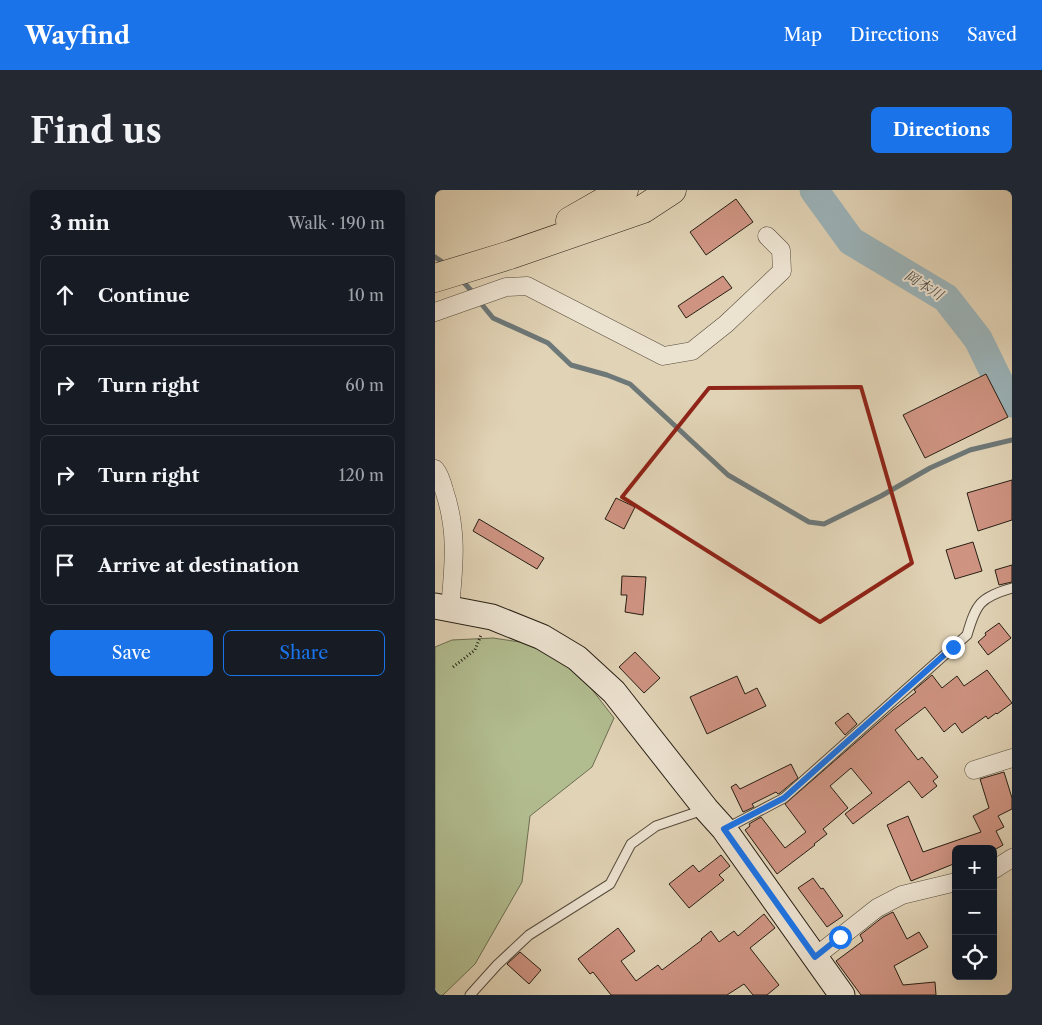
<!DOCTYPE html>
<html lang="en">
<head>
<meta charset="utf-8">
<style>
  :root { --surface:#171b24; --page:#242831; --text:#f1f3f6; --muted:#9ea1a6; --line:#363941; --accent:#1a73e8 }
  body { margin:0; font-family:"Libre Caslon Text","Noto Serif JP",serif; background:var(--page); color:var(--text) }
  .controls { position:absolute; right:15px; bottom:15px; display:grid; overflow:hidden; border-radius:8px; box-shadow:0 5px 20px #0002 }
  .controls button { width:45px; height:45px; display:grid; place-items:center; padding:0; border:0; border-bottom:1px solid var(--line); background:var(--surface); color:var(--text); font:25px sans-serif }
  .stop { position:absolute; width:15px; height:15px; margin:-11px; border:4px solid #1a73e8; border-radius:50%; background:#fff }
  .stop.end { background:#1a73e8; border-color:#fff; box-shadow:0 1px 5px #0008 }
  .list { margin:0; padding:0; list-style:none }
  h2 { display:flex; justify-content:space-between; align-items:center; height:65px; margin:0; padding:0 20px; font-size:21px }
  h2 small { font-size:16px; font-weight:400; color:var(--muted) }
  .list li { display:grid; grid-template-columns:32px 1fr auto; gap:15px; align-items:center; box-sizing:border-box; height:80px; margin:0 10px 10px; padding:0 10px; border:1px solid var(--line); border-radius:8px }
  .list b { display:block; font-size:19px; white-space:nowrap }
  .list em { font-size:16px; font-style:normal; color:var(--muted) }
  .actions { display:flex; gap:10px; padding:15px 20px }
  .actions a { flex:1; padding:11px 0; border:1px solid var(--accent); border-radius:8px; text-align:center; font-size:18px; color:var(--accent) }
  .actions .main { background:var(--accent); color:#fff }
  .icon { flex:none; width:28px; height:28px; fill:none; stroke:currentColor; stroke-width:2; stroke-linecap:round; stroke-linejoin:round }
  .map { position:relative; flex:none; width:577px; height:805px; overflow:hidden; border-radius:8px }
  header { display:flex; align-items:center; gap:30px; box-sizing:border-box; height:70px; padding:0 25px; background:var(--accent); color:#fff }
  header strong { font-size:24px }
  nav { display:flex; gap:28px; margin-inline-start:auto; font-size:18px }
  .intro { display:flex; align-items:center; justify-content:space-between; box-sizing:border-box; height:120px; padding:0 30px }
  h1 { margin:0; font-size:35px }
  .button { padding:12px 22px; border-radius:8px; background:var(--accent); color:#fff; font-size:18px; font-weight:700 }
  main { display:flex; gap:30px; padding:0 30px }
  aside { flex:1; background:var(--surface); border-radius:8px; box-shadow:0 5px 20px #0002 }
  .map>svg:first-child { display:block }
</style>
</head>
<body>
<header>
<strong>Wayfind</strong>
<nav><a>Map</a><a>Directions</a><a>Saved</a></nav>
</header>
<div class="intro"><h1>Find us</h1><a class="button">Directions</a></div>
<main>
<aside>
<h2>3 min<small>Walk · 190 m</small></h2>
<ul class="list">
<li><svg class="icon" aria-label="ahead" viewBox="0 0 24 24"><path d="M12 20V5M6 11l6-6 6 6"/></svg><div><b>Continue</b></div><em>10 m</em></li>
<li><svg class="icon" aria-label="right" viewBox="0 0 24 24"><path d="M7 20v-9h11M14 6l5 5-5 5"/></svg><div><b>Turn right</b></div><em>60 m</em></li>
<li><svg class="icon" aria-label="right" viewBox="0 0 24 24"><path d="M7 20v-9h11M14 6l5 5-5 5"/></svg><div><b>Turn right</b></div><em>120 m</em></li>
<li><svg class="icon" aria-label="arrive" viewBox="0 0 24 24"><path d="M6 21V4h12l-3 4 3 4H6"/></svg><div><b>Arrive at destination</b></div></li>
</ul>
<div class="actions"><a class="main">Save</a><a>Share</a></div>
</aside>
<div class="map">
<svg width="577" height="805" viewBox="0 0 577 805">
  <rect width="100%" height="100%" fill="#e1d3b6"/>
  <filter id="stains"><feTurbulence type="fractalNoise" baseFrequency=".004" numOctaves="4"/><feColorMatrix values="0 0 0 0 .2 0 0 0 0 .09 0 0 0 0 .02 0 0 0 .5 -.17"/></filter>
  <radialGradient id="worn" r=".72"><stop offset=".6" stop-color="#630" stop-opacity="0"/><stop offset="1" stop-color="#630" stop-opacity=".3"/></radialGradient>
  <polygon fill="#b1bc8f" stroke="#6c6e52" points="58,448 125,458 179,528 157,577 95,626 87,692 40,774 8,805 0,805 0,457 17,450"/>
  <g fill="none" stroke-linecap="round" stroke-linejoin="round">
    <g stroke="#6d7878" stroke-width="5">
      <polyline points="0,67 12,75"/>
      <polyline points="25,88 39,104"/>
      <polyline points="44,111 58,128 113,153 136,175 172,185 195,194 293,285 374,332 389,334 446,306 495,278 535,260 577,250"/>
    </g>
    <polyline stroke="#9bb4ba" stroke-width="29" points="379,0 416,51 511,108 543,149 569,202 577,213"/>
  </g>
  <g fill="#ce9381" stroke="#271f14">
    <polygon points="301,9 318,32 271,65 255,42"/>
    <polygon points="288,86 297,98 251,128 243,116"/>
    <polygon points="551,184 573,227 490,268 468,225"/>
    <polygon points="577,290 577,330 543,341 532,303"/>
    <polygon points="181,308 200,317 189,339 170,329"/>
    <polygon points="44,329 109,368 102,379 38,341"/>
    <polygon points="538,352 547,381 520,389 511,360"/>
    <polygon points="577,375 577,392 564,395 560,380"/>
    <polygon points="187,386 211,387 208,425 190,422 192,405 186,405"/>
    <polygon points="564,433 576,448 553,465 543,452 551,445 550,443"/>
    <polygon points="200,462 225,488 209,503 184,477"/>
    <polygon points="552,480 577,513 562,524 561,523 553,529 551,526 527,543 520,533 509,542 490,517 460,540 483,570 487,567 503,587 498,591 502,596 487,608 474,591 418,634 410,624 437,603 416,578 395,596 413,618 388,639 392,644 379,654 380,655 342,684 310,640 315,636 314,634 326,627 350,658 371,642 350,614 458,520 481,502 479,500 497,485 507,498 522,486 529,496"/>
    <polygon points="302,486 310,504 322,498 331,516 272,544 255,507"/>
    <polygon points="413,523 422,534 410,545 400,533"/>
    <polygon points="356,574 363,588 345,603 343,604 341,602 317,614 319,617 308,622 296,597 301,594 305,599"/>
    <polygon points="569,582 577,608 577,619 563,626 569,637 561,641 568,655 561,659 521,659 521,673 476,691 452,635 473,626 488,662 546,642 538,626 554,618 545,589"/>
    <polygon points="286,665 295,676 284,685 289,690 254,718 234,694 258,675 264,682"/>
    <polygon points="378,688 386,699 388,698 408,726 392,737 363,698"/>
    <polygon points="458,722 472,749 484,742 493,757 459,776 468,795 500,792 501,805 426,805 401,771 428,751 425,745 448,727"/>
    <polygon points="329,724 340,738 315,758 344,795 332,805 318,805 309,794 292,805 176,805 158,782 155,784 143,769 183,738 200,761 186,771 201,791 223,775 227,780 267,750 266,749 276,741 284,752 299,741 303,746"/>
    <polygon points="85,762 106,780 94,794 72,774"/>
  </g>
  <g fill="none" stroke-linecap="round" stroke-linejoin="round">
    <g stroke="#564c3c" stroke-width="11">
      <g id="lane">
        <path d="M 290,639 L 349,608 L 532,445 C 541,414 545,407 577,398"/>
        <polyline points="35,805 62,775 94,745 175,694 196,654 221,636 268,620"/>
      </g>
    </g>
    <g stroke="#564c3c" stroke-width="19">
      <g id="street">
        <polyline points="0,122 71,97 92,96 228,166 257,161 291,134 347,81 346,60 332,46"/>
        <path d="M 0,279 C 5,285 7,292 9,300 C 23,341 19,375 15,418"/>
        <polyline points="539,580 577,568"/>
        <polyline points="558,680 577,668"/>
        <polyline points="380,767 442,718 467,705 521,692"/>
      </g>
    </g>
    <g stroke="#271f14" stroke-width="27">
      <polyline id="secondary" points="0,416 57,427 107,447 142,468 179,502 271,619 289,639 407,805"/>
    </g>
    <g stroke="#271f14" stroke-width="29">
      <g id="highway">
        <polyline points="135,31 189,0"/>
        <polyline points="0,88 75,65 208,19 237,0"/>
      </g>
    </g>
    <polyline stroke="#271f14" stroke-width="3" stroke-dasharray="1 2.5" stroke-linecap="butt" points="18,477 40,460 46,445"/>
    <use href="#lane" stroke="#ece2d0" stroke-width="9"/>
    <use href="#street" stroke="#ece2d0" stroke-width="18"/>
    <use href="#secondary" stroke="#ece2d0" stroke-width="25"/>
    <use href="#highway" stroke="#e1d3b6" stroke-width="28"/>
  </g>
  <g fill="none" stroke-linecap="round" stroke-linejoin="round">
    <polyline stroke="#1a73e8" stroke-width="6" points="405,747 380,767 289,639 349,608 518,457"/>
  </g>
  <path fill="none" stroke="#8f2418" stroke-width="4" stroke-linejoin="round" d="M 426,197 L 477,373 L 385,432 L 187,307 L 274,198 Z"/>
  <g text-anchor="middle" stroke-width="4" stroke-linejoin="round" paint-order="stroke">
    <g font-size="14" font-style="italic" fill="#4a4c46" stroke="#ece2d0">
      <text transform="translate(489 95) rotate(32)" y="5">岡本川</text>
    </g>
  </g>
  <rect width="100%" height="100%" filter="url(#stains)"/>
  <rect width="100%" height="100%" fill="url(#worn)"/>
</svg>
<div class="controls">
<button>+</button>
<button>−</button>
<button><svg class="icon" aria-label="locate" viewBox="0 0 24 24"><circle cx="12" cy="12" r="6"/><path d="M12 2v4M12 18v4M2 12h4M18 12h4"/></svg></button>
</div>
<div class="stop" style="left:405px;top:747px"></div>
<div class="stop end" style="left:518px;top:457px"></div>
</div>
</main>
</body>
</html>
